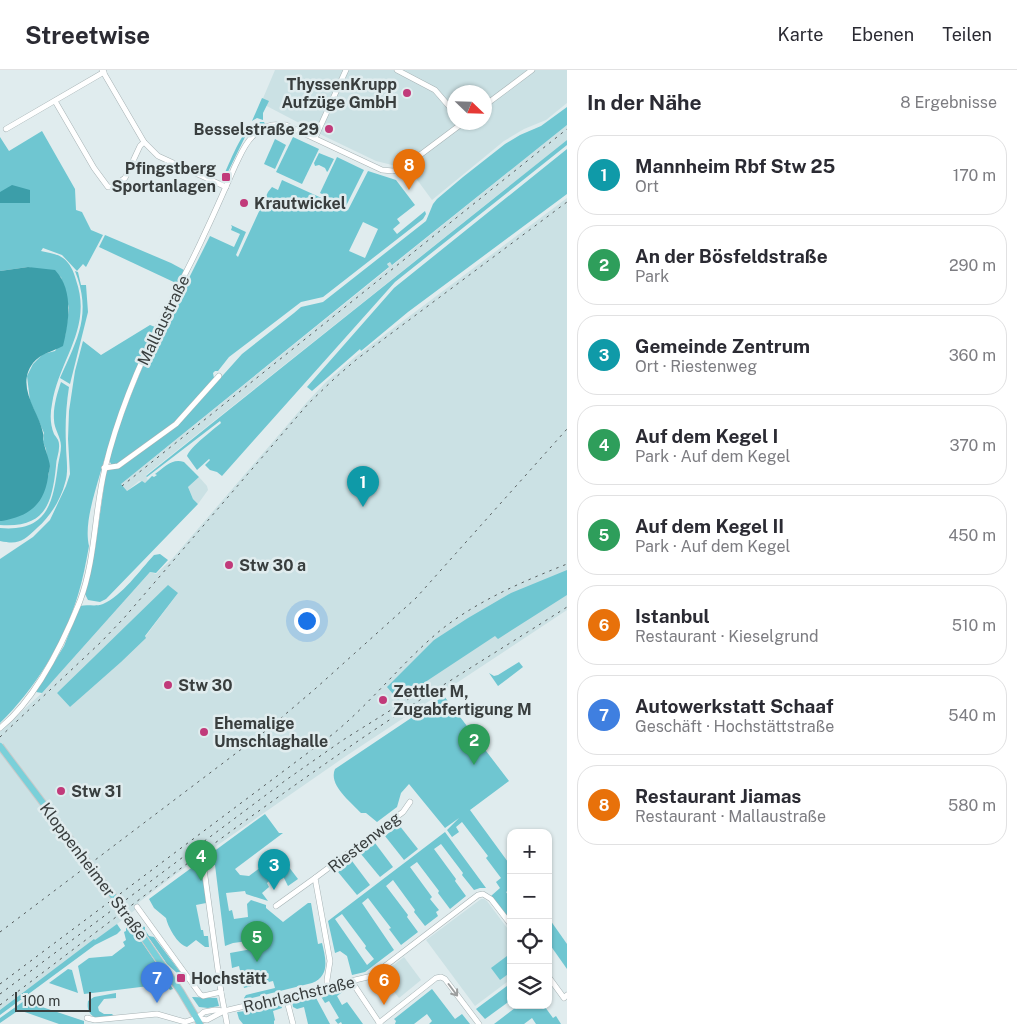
<!DOCTYPE html>
<html lang="de">
<head>
<meta charset="utf-8">
<style>
  :root { --surface:#fff; --page:#f2f2f3; --text:#2b2b33; --muted:#7c7c81; --line:#e1e1e2; --accent:#0f766e }
  body { margin:0; font-family:"Public Sans",sans-serif; background:var(--page); color:var(--text) }
  .controls { position:absolute; right:15px; bottom:15px; display:grid; overflow:hidden; border-radius:10px; box-shadow:0 1px 4px #0004 }
  .controls button { width:45px; height:45px; display:grid; place-items:center; padding:0; border:0; border-bottom:1px solid var(--line); background:var(--surface); color:var(--text); font:25px sans-serif }
  .compass { position:absolute; left:447px; top:15px; width:45px; height:45px; border-radius:50%; background:var(--surface); box-shadow:0 1px 4px #0004; rotate:113deg }
  .scale { position:absolute; left:15px; bottom:12px; width:76px; box-sizing:border-box; padding-left:5px; border:2px solid #393e3e; border-top:0; font-size:14px; line-height:18px; white-space:nowrap; color:#393e3e; -webkit-text-stroke:4px #e0ecee; paint-order:stroke }
  .you { position:absolute; left:306px; top:550px; width:18px; height:18px; margin:-12px; border:4px solid #fff; border-radius:50%; background:#1a73e8; box-shadow:0 0 0 8px #1a73e833 }
  .badge { display:grid; place-items:center; width:32px; height:32px; border-radius:50%; background:var(--accent); color:#fff; font-size:16px; font-weight:700 }
  .pin { position:absolute; translate:-50% -41px; filter:drop-shadow(0 1px 2px #0008) }
  .pin::after { content:''; position:absolute; top:26px; width:18px; height:15px; background:inherit; clip-path:polygon(0 0,100% 0,50% 100%) }
  .list { margin:0; padding:0; list-style:none }
  h2 { display:flex; justify-content:space-between; align-items:center; height:65px; margin:0; padding:0 20px; font-size:21px }
  h2 small { font-size:16px; font-weight:400; color:var(--muted) }
  .list li { display:grid; grid-template-columns:32px 1fr auto; gap:15px; align-items:center; box-sizing:border-box; height:80px; margin:0 10px 10px; padding:0 10px; border:1px solid var(--line); border-radius:20px }
  .list b { display:block; font-size:19px; white-space:nowrap }
  .list p { margin:0; font-size:16px; white-space:nowrap; color:var(--muted) }
  .list em { font-size:16px; font-style:normal; color:var(--muted) }
  .icon { flex:none; width:28px; height:28px; fill:none; stroke:currentColor; stroke-width:2; stroke-linecap:round; stroke-linejoin:round }
  .map { position:relative; flex:none; width:567px; height:954px; overflow:hidden }
  header { display:flex; align-items:center; gap:30px; box-sizing:border-box; height:70px; padding:0 25px; background:var(--surface); border-bottom:1px solid var(--line) }
  header strong { font-size:24px }
  nav { display:flex; gap:28px; margin-inline-start:auto; font-size:18px }
  main { display:flex }
  aside { flex:1; background:var(--surface) }
  .map>svg:first-child { display:block }
</style>
</head>
<body>
<header>
<strong>Streetwise</strong>
<nav><a>Karte</a><a>Ebenen</a><a>Teilen</a></nav>
</header>
<main>
<div class="map">
<svg width="567" height="954" viewBox="0 0 567 954">
  <rect width="100%" height="100%" fill="#e0ecee"/>
  <g fill="#cbe1e4" fill-rule="evenodd">
    <path d="M 275,0 L 567,0 L 567,33 L 546,50 L 524,59 L 504,71 L 432,130 L 404,92 L 396,96 L 376,91 L 326,67 L 261,33 ZM 454,22 L 484,22 L 484,52 L 454,52 Z"/>
    <polygon points="567,55 567,70 146,405 148,411 145,413 139,411 127,421 121,414 389,198 387,195 390,192 393,195"/>
    <path d="M 567,128 L 567,540 L 346,686 L 176,804 L 138,833 L 140,836 L 117,854 L 95,871 L 94,870 L 0,940 L 0,661 L 42,623 L 150,502 L 156,504 L 172,489 L 307,332 L 326,312 L 355,287 ZM 178,523 L 145,567 L 70,637 L 57,623 Z"/>
    <polygon points="199,407 207,416 208,420 198,434 193,429 188,417"/>
    <polygon points="481,829 484,829 487,831 511,863 511,909 475,936 426,870"/>
    <polygon points="404,887 421,910 399,928 381,905"/>
  </g>
  <g fill="#6fc6d1" fill-rule="evenodd">
    <polygon points="262,28 269,31 263,43 263,50 257,48 252,51"/>
    <path d="M 567,37 L 567,55 L 392,195 L 390,192 L 387,194 L 389,197 L 121,414 L 127,421 L 142,411 L 145,413 L 152,406 L 154,407 L 157,405 L 155,404 C 165,397 172,388 184,392 L 199,407 L 188,417 L 193,429 L 198,434 L 106,529 L 100,532 L 88,530 L 85,524 L 95,479 L 106,402 L 108,400 L 121,397 L 181,352 L 242,284 L 294,243 L 301,237 L 323,232 L 426,151 L 433,134 L 437,129 L 463,107 L 505,74 L 520,65 L 541,56 Z"/>
    <path d="M 258,52 L 264,52 L 265,54 L 246,65 L 225,108 L 223,107 C 230,93 242,57 258,52 Z"/>
    <path d="M 42,61 L 75,119 L 76,140 L 82,142 L 91,160 L 103,165 L 86,197 L 83,194 L 77,201 L 62,185 L 43,178 L 41,181 C 48,183 56,183 63,188 C 70,193 74,202 76,210 C 93,258 59,289 52,334 C 50,344 50,354 54,364 C 56,367 59,370 59,374 C 60,381 56,389 56,396 C 52,436 44,458 0,455 L 0,451 L 2,451 L 48,406 L 50,396 L 47,391 L 46,379 L 43,372 L 44,363 L 30,331 L 27,306 L 33,294 L 43,284 L 55,281 L 65,266 L 69,238 L 61,207 L 28,197 L 0,201 L 0,67 L 9,81 Z"/>
    <polygon points="293,67 319,79 302,114 276,102"/>
    <polygon points="275,69 286,75 275,99 264,94"/>
    <path d="M 567,70 L 567,75 L 395,212 L 222,406 L 217,402 L 210,400 L 205,395 L 210,390 L 209,389 L 197,400 L 187,386 C 190,377 213,360 221,353 L 220,351 L 147,407 L 146,406 Z"/>
    <polygon points="567,79 567,124 408,242 361,281 360,279 312,321 307,317 394,218"/>
    <polygon points="319,83 334,89 328,101 327,102 325,98 319,95 315,96 314,93"/>
    <polygon points="337,87 364,100 346,136 320,123"/>
    <path d="M 368,101 L 396,110 L 415,135 L 397,149 L 400,153 L 393,159 L 397,164 L 425,141 L 426,144 L 423,149 L 323,227 L 301,232 L 229,287 L 218,301 L 215,301 L 213,303 L 214,308 L 175,352 L 117,394 L 111,394 L 109,390 C 123,340 143,294 165,248 L 166,247 L 172,250 L 181,226 L 180,226 L 210,166 L 234,177 L 240,164 L 231,160 L 232,157 L 231,155 L 246,162 L 236,185 L 238,187 L 268,122 L 272,117 L 278,120 L 282,110 L 348,140 ZM 363,152 L 378,159 L 365,188 L 349,181 Z"/>
    <polygon points="105,165 171,193 184,200 178,214 99,177"/>
    <path d="M 75,201 L 78,202 L 81,215 L 86,215 L 88,242 L 70,314 L 60,308 C 78,268 92,244 75,201 Z"/>
    <path d="M 150,255 L 155,257 C 133,305 115,353 100,404 C 94,425 84,455 89,476 C 86,492 83,509 78,525 C 64,572 35,619 0,653 L 0,489 L 33,467 L 50,450 L 66,416 L 70,404 L 68,369 L 69,341 L 75,301 L 83,271 L 101,285 Z"/>
    <path d="M 61,312 L 69,317 C 66,336 65,356 66,375 C 66,387 69,401 65,413 C 61,429 50,447 37,458 C 23,471 19,475 0,471 L 0,458 C 47,462 53,434 58,395 C 59,389 61,382 61,376 C 61,367 54,359 54,350 C 53,337 57,324 61,312 Z"/>
    <path d="M 160,484 L 168,490 L 156,503 L 150,502 L 42,623 L 36,622 L 64,576 L 80,536 C 88,534 95,537 103,534 C 122,526 140,500 154,485 Z"/>
    <polygon points="567,500 567,525 498,569 495,566 398,630 387,617 434,570 468,548 511,523"/>
    <polygon points="168,515 178,523 145,566 146,568 121,592 70,637 57,623"/>
    <polygon points="519,592 523,597 498,616 489,603 494,606 498,605"/>
    <path d="M 444,626 L 509,711 L 470,740 L 511,796 L 511,819 L 506,822 L 511,829 L 511,847 L 508,848 L 491,826 L 500,818 L 496,812 L 501,808 L 486,788 L 488,786 L 462,752 L 456,757 L 459,762 L 452,767 L 447,760 L 459,748 L 445,758 L 409,714 L 401,723 L 397,737 L 377,752 L 366,743 L 361,743 C 351,732 328,715 335,699 Z"/>
    <path d="M 265,744 L 279,763 L 283,763 L 235,799 L 240,805 L 249,806 L 279,784 L 298,809 L 288,816 L 282,804 L 278,807 L 276,805 L 267,813 L 269,817 L 262,823 L 268,831 L 246,824 L 245,821 L 226,823 L 229,841 L 232,840 L 234,849 L 248,847 L 247,834 L 251,830 L 266,835 L 266,838 L 283,852 L 308,833 L 311,833 L 318,874 L 322,873 C 326,889 330,906 312,913 L 244,930 L 244,928 L 246,925 L 275,918 L 273,911 L 244,918 L 239,896 L 232,898 L 230,883 L 257,878 L 256,870 L 233,873 L 225,876 L 215,795 L 202,797 L 206,833 L 196,835 L 201,860 L 203,860 L 204,866 L 208,866 L 209,877 L 205,877 L 196,870 L 187,877 C 177,874 168,857 166,848 L 154,838 L 149,829 Z"/>
    <polygon points="399,755 418,779 404,790 385,766"/>
    <path d="M 445,762 L 486,818 L 480,818 L 474,820 L 462,805 L 463,803 L 441,774 L 434,779 L 456,809 L 455,811 L 466,826 L 450,839 L 438,823 L 439,821 L 417,792 L 410,797 L 432,827 L 430,829 L 439,840 L 436,842 L 438,846 L 425,856 L 414,842 L 415,840 L 393,810 L 386,816 L 408,845 L 407,847 L 418,862 L 401,875 L 389,859 L 391,858 L 368,828 L 362,833 L 394,880 L 365,902 L 352,905 L 347,886 L 340,881 L 335,883 L 328,851 ZM 342,844 L 366,876 L 365,878 L 374,889 L 367,895 L 335,849 Z"/>
    <polygon points="375,773 393,797 380,807 361,784"/>
    <polygon points="352,791 370,815 357,825 338,802"/>
    <polygon points="548,847 567,874 567,899 548,872"/>
    <polygon points="126,853 129,857 131,856 165,906 173,919 170,920 165,914 84,924 78,896 89,888 112,886 125,876 123,872 126,870 124,862 126,861"/>
    <polygon points="117,854 121,860 117,864 95,875 0,945 0,940 94,869 95,870"/>
    <polygon points="140,855 145,857 145,860 149,866 154,867 184,907 183,908 179,903 177,903 167,894"/>
    <polygon points="507,886 511,891 511,902 500,910 491,898"/>
    <polygon points="68,899 72,900 78,923 49,913"/>
    <polygon points="511,913 511,930 485,949 476,939"/>
    <polygon points="349,917 337,926 342,935 347,932 363,954 342,954 341,952 338,954 335,950 339,948 329,931 325,933 320,925"/>
    <polygon points="432,919 455,949 462,944 470,954 429,954 432,951 427,944 414,954 395,954 396,951 394,949"/>
    <path d="M 116,923 L 116,928 L 104,929 L 98,937 L 99,941 L 104,944 L 112,944 L 114,946 L 95,948 C 88,943 87,938 88,931 L 94,927 Z"/>
    <polygon points="315,926 330,954 308,954 304,937 297,939 293,937 292,931"/>
    <polygon points="192,927 217,928 219,936 208,938 199,937"/>
    <polygon points="24,931 84,951 84,954 59,954 19,940 0,953 0,948"/>
    <polygon points="281,935 282,938 273,941 275,950 274,951 274,954 243,954 239,949 237,942 246,941 247,943"/>
    <polygon points="519,935 540,935 543,939 545,937 553,948 556,946 561,954 536,954 532,948 524,954 494,954"/>
  </g>
  <g fill="#3c9ea9">
    <polygon points="12,115 30,120 30,133 0,133 0,122"/>
    <path d="M 28,197 L 55,200 C 74,220 69,252 63,276 C 52,282 41,283 33,293 C 15,317 39,341 43,363 C 44,366 43,367 43,370 C 44,376 49,389 50,396 C 50,399 48,404 48,407 C 44,435 29,446 2,451 L 0,451 L 0,201 Z"/>
  </g>
  <g fill="none" stroke-linecap="round" stroke-linejoin="round">
    <g stroke="#a6b2b4" stroke-width="6">
      <g id="minor">
        <polyline points="102,0 144,72 158,86 226,117"/>
        <polyline points="397,0 435,20 454,42"/>
        <polyline points="55,31 94,98 108,117 113,117 125,108 140,76 144,72"/>
        <polyline points="484,36 532,0"/>
        <polyline points="6,59 104,2"/>
        <polyline points="315,68 346,0"/>
        <polyline points="104,398 118,396 176,354 219,306"/>
        <path d="M 0,658 C 36,629 63,573 80,531 C 96,488 94,442 105,398 C 118,344 140,292 165,243 C 178,217 192,192 204,165 C 215,142 225,119 235,96 C 240,86 244,75 252,67 C 261,56 272,53 286,55 L 382,100 L 393,101 L 404,97 L 464,52"/>
        <polyline points="204,799 221,922 227,954"/>
        <polyline points="276,836 315,808"/>
        <polyline points="137,837 200,924 203,926 221,922"/>
        <polyline points="548,906 564,928 567,925"/>
        <polyline points="352,912 380,954"/>
        <polyline points="327,916 327,910 330,891 315,808 403,742 410,732"/>
        <polyline points="286,927 293,954"/>
        <polyline points="87,948 95,950 157,944 185,952 197,948 204,942 215,940 224,941 372,906 478,825 483,824 491,829 511,855"/>
        <polyline points="197,948 207,950 224,941"/>
        <polyline points="379,953 436,908 441,907 445,909 479,954"/>
      </g>
    </g>
    <g stroke="#c8c9c9" stroke-width="8">
      <polyline id="major" points="132,851 181,922 200,954"/>
    </g>
    <use href="#minor" stroke="#fff" stroke-width="5"/>
    <use href="#major" stroke="#7ad0d9" stroke-width="6"/>
    <g stroke="#575d5e" stroke-width="1" stroke-dasharray="2.5 5" stroke-linecap="butt">
      <polyline points="122,416 567,59"/>
      <polyline points="0,667 101,572 124,548 308,334 335,308 357,289 567,132"/>
      <polyline points="0,862 268,659 315,619 416,528 567,359"/>
      <path d="M 0,914 L 333,664 C 372,632 403,591 442,559 C 479,530 524,511 567,494"/>
      <polyline points="0,924 286,710 343,670 426,618"/>
      <path d="M 0,935 C 111,851 221,766 335,687 C 410,634 489,587 567,537"/>
    </g>
    <g stroke="#c8c9c9" stroke-width="8" stroke-linecap="butt">
      <polyline id="major-bridge" points="0,676 132,851"/>
    </g>
    <use href="#major-bridge" stroke="#7ad0d9" stroke-width="6"/>
  </g>
  <defs><path id="oneway-shaft" d="M-6 0H5M1.5-3L5.5 0L1.5 3" fill="none" stroke-width="1.6" stroke-linecap="round" stroke-linejoin="round" transform="scale(1.25)"/></defs>
  <use stroke="#9c9e9e" href="#oneway-shaft" transform="translate(453 920) rotate(53)"/>
  <g fill="#c13a7a" stroke="#e0ecee" stroke-width="2">
    <circle cx="407" cy="23" r="5"/>
    <circle cx="329" cy="59" r="5"/>
    <rect x="221" y="102" width="10" height="10" rx="2.5"/>
    <circle cx="244" cy="133" r="5"/>
    <circle cx="229" cy="495" r="5"/>
    <circle cx="168" cy="615" r="5"/>
    <circle cx="383" cy="630" r="5"/>
    <circle cx="204" cy="662" r="5"/>
    <circle cx="61" cy="721" r="5"/>
    <rect x="176" y="903" width="10" height="10" rx="2.5"/>
  </g>
  <g text-anchor="middle" stroke-width="5" stroke-linejoin="round" paint-order="stroke">
    <g font-size="16" font-weight="bold" fill="#393e3e" stroke="#e0ecee" text-anchor="start">
      <text x="397" y="20" text-anchor="end">ThyssenKrupp<tspan x="397" dy="18">Aufzüge GmbH</tspan></text>
      <text x="319" y="65" text-anchor="end">Besselstraße 29</text>
      <text x="216" y="104" text-anchor="end">Pfingstberg<tspan x="216" dy="18">Sportanlagen</tspan></text>
      <text x="254" y="139">Krautwickel</text>
      <text x="239" y="501">Stw 30 a</text>
      <text x="178" y="621">Stw 30</text>
      <text x="393" y="627">Zettler M,<tspan x="393" dy="18">Zugabfertigung M</tspan></text>
      <text x="214" y="659">Ehemalige<tspan x="214" dy="18">Umschlaghalle</tspan></text>
      <text x="71" y="727">Stw 31</text>
      <text x="191" y="914">Hochstätt</text>
    </g>
    <g font-size="16" fill="#393e3e" stroke="#e0ecee">
      <text transform="translate(163 250) rotate(-64)" y="6">Mallaustraße</text>
      <text transform="translate(364 772) rotate(-38)" y="6">Riestenweg</text>
      <text transform="translate(94 801) rotate(53)" y="6">Kloppenheimer Straße</text>
      <text transform="translate(299 924) rotate(-13)" y="6">Rohrlachstraße</text>
    </g>
  </g>
</svg>
<div class="controls">
<button>+</button>
<button>−</button>
<button><svg class="icon" aria-label="locate" viewBox="0 0 24 24"><circle cx="12" cy="12" r="6"/><path d="M12 2v4M12 18v4M2 12h4M18 12h4"/></svg></button>
<button><svg class="icon" aria-label="layers" viewBox="0 0 24 24"><path d="M12 4l9 5-9 5-9-5zM3 14l9 5 9-5"/></svg></button>
</div>
<svg class="compass" viewBox="-18 -18 36 36"><path d="M0-13l5 13h-10z" fill="#e53935"/><path d="M0 13l5-13h-10z" fill="#7c7c81"/></svg>
<div class="scale">100 m</div>
<div class="you"></div>
<div class="pin badge" style="left:363px;top:437px;background:#0f9aa8">1</div>
<div class="pin badge" style="left:474px;top:695px;background:#2e9e5b">2</div>
<div class="pin badge" style="left:274px;top:820px;background:#0f9aa8">3</div>
<div class="pin badge" style="left:201px;top:811px;background:#2e9e5b">4</div>
<div class="pin badge" style="left:257px;top:892px;background:#2e9e5b">5</div>
<div class="pin badge" style="left:384px;top:935px;background:#e8710a">6</div>
<div class="pin badge" style="left:157px;top:933px;background:#3f7fe0">7</div>
<div class="pin badge" style="left:409px;top:120px;background:#e8710a">8</div>
</div>
<aside>
<h2>In der Nähe<small>8 Ergebnisse</small></h2>
<ul class="list">
<li><span class="badge" style="background:#0f9aa8">1</span><div><b>Mannheim Rbf Stw 25</b><p>Ort</p></div><em>170 m</em></li>
<li><span class="badge" style="background:#2e9e5b">2</span><div><b>An der Bösfeldstraße</b><p>Park</p></div><em>290 m</em></li>
<li><span class="badge" style="background:#0f9aa8">3</span><div><b>Gemeinde Zentrum</b><p>Ort · Riestenweg</p></div><em>360 m</em></li>
<li><span class="badge" style="background:#2e9e5b">4</span><div><b>Auf dem Kegel I</b><p>Park · Auf dem Kegel</p></div><em>370 m</em></li>
<li><span class="badge" style="background:#2e9e5b">5</span><div><b>Auf dem Kegel II</b><p>Park · Auf dem Kegel</p></div><em>450 m</em></li>
<li><span class="badge" style="background:#e8710a">6</span><div><b>Istanbul</b><p>Restaurant · Kieselgrund</p></div><em>510 m</em></li>
<li><span class="badge" style="background:#3f7fe0">7</span><div><b>Autowerkstatt Schaaf</b><p>Geschäft · Hochstättstraße</p></div><em>540 m</em></li>
<li><span class="badge" style="background:#e8710a">8</span><div><b>Restaurant Jiamas</b><p>Restaurant · Mallaustraße</p></div><em>580 m</em></li>
</ul>
</aside>
</main>
</body>
</html>
